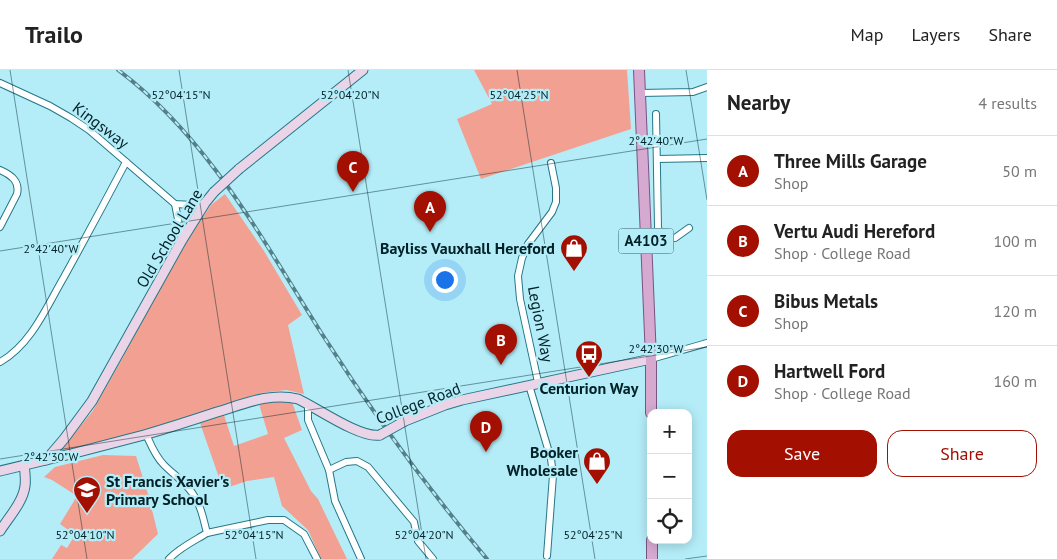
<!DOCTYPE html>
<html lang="en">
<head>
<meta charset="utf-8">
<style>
  :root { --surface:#fff; --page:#f2f2f2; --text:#222; --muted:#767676; --line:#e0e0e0; --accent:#a30f00 }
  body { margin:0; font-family:"PT Sans",sans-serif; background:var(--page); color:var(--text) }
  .controls { position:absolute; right:15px; bottom:15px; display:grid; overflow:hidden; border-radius:10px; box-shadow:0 2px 12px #0003 }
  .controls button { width:45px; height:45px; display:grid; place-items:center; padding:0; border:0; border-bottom:1px solid var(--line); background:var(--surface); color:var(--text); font:25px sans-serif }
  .you { position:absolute; left:444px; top:209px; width:18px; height:18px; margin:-12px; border:4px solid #fff; border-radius:50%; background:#1a73e8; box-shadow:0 0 0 8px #1a73e833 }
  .badge { display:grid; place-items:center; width:32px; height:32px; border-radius:50%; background:var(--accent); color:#fff; font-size:16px; font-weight:700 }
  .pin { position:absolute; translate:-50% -41px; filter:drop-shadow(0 1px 2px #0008) }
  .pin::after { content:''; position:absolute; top:26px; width:18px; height:15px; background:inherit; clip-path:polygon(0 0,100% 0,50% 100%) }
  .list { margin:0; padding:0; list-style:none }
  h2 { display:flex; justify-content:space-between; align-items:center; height:65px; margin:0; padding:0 20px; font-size:21px }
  h2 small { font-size:16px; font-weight:400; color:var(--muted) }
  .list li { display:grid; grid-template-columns:32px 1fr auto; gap:15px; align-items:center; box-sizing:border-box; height:70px; padding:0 20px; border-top:1px solid var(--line) }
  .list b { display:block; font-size:19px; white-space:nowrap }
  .list p { margin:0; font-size:16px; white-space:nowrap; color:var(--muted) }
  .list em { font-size:16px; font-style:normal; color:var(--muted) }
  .actions { display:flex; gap:10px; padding:15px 20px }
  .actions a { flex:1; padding:11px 0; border:1px solid var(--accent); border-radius:15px; text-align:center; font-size:18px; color:var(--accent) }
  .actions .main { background:var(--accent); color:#fff }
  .icon { flex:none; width:28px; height:28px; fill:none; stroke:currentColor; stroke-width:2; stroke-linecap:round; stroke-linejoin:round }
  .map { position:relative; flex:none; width:707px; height:489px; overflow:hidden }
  header { display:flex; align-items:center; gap:30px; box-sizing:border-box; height:70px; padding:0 25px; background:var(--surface); border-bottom:1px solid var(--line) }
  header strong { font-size:24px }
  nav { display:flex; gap:28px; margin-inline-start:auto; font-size:18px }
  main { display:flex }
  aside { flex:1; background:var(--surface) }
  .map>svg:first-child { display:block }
</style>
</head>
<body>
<header>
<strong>Trailo</strong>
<nav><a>Map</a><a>Layers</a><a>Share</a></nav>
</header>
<main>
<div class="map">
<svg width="707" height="489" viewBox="0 0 707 489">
  <rect width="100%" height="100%" fill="#b4edf8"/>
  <g fill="#f2a091">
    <polygon points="474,0 627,0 631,59 481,109 457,49 492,34"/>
    <polygon points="225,124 264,181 302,245 288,255 304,324 286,320 261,323 145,360 65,383 63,380 63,377 92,342 122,289 151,234 185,173 211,135"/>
    <polygon points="276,331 292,332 302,360 284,368 311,421 318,429 347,489 321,489 308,460 282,436 274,407 247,411 223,419 200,353 224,345 234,376 268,364 259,334"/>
    <polygon points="103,385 136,386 148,424 158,464 132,489 52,489 61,475 67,478 75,465 60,454 77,426 52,410 44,407 55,397"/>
  </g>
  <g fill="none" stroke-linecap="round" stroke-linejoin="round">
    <g stroke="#257886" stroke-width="8">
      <g id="street">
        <polyline points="0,13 50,36 71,48 89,60 175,134 192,135 205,133"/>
        <polyline points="640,23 693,22 707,17"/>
        <polyline points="656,44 658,158 663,167 675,168 689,158"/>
        <polyline points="657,89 707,88"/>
        <path d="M 0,100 C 11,105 20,111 17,124 L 0,157"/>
        <polyline points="175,134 182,170"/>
        <polyline points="651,289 707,273"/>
        <path d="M 0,292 C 31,275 47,236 64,207 C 85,169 106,130 126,92"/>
        <polyline points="538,312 520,229 518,206 522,188 528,174 552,142 556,132 556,118 551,93"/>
        <polyline points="529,315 551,389 553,405 547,486"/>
        <polyline points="308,334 308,350 329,400 335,431 361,489"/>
        <path d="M 146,364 C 151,375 155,386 164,395 C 175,406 189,415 196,429 C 202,439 204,452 207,463 C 194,471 179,478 169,489"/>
        <polyline points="329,400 346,392 357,391 368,397 414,452 418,471 433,489"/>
        <polyline points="207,463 268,450 284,450 304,464 317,489"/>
      </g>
    </g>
    <g stroke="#257886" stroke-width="11">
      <g id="secondary">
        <polyline points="239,99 363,0"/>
        <polyline points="405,351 445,335 462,330 651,289"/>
        <polyline points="46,390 64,369 92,331 182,170 205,133 214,122"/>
        <path d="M 0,401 C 48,390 96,378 144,365 C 168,358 193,350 217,342 C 244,334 270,322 298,329 C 317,338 361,369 380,365"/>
        <path d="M 0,461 C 9,447 23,432 25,416 C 26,409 25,402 24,395"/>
      </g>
    </g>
    <g stroke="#785481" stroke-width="12">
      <g id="primary">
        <polyline points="639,0 651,289 651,343"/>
        <polyline points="652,470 652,489"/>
      </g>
    </g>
    <use href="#street" stroke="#fff" stroke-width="6"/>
    <use href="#secondary" stroke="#ead4e8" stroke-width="9"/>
    <use href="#primary" stroke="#d5a9d0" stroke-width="10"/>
    <g stroke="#548089" stroke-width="4">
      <path id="rail" d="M 118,0 C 208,67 263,171 322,264 C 372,342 427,418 487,489"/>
    </g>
    <use href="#rail" stroke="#b4edf8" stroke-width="2" stroke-dasharray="5.5" stroke-linecap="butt"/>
    <g stroke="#257886" stroke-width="11" stroke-linecap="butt">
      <g id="secondary-bridge">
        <polyline points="214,122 239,99"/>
        <polyline points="380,365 405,351"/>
      </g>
    </g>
    <use href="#secondary-bridge" stroke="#ead4e8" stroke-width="9"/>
  </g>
  <path fill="none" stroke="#002127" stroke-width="1" stroke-opacity="0.45" d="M 10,0 L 87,489M 179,0 L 256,489M 348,0 L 426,489M 517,0 L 595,489M 686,0 L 707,130M 0,181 L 707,69M 0,389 L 707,277M 685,489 L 707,486"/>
  <defs>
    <g id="shop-pin" transform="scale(1.4375)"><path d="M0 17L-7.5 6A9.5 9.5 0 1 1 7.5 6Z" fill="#a30f00" stroke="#b4edf8"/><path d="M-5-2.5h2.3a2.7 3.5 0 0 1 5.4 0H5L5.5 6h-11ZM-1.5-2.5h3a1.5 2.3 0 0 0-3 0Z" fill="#fff"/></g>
    <g id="bus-pin" transform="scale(1.4375)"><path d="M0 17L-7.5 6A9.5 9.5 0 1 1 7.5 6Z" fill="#a30f00" stroke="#b4edf8"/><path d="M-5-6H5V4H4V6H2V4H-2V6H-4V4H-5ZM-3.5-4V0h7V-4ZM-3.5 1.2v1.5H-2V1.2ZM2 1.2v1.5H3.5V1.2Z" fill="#fff"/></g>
    <g id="school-pin" transform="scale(1.4375)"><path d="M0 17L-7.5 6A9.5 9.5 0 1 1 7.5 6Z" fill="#a30f00" stroke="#b4edf8"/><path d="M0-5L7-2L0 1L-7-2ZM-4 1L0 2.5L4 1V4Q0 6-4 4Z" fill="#fff"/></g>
  </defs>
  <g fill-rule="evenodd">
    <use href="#shop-pin" x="574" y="178"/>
    <use href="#bus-pin" x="589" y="284"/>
    <use href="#shop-pin" x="597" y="391"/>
    <use href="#school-pin" x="87" y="420"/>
  </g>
  <g text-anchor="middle" stroke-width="4.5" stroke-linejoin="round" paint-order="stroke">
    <rect fill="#b4edf8" stroke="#365e66" stroke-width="1" x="618.5" y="158.5" width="55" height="25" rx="4"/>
    <g font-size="15" font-weight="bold" fill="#002127">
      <text x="646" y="176">A4103</text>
    </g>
    <g font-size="16" fill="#002127" stroke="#b4edf8">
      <text transform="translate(101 55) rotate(37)" y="6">Kingsway</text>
      <text transform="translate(169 168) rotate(-59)" y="6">Old School Lane</text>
      <text transform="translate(541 254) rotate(79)" y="6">Legion Way</text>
      <text transform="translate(418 333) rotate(-21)" y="6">College Road</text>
    </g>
    <g font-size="16" font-weight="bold" fill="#002127" stroke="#b4edf8" text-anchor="end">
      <text x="555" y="184">Bayliss Vauxhall Hereford</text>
      <text x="589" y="324" text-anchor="middle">Centurion Way</text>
      <text x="578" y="388">Booker<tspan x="578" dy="18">Wholesale</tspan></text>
      <text x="106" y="417" text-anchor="start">St Francis Xavier's<tspan x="106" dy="18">Primary School</tspan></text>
    </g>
  </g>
  <g font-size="12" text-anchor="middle" fill="#002127" stroke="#b4edf8" stroke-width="4.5" stroke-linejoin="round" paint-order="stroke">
    <text x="181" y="29">52°04'15"N</text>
    <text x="350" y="29">52°04'20"N</text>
    <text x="519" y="29">52°04'25"N</text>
    <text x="656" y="75">2°42'40"W</text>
    <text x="51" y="183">2°42'40"W</text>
    <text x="656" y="283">2°42'30"W</text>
    <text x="51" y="391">2°42'30"W</text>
    <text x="85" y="469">52°04'10"N</text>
    <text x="254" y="469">52°04'15"N</text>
    <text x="424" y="469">52°04'20"N</text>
    <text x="593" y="469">52°04'25"N</text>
  </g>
</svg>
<div class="controls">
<button>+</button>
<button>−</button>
<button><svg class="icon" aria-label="locate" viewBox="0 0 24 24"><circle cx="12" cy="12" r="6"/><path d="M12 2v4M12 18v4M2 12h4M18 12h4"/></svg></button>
</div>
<div class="you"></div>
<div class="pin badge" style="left:430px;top:162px">A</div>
<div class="pin badge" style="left:501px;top:295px">B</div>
<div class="pin badge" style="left:353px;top:122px">C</div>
<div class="pin badge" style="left:486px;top:382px">D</div>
</div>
<aside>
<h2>Nearby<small>4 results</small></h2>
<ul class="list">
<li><span class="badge">A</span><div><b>Three Mills Garage</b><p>Shop</p></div><em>50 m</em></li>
<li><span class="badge">B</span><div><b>Vertu Audi Hereford</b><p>Shop · College Road</p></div><em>100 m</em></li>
<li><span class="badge">C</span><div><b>Bibus Metals</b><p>Shop</p></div><em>120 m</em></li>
<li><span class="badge">D</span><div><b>Hartwell Ford</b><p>Shop · College Road</p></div><em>160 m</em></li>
</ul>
<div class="actions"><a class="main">Save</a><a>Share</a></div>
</aside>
</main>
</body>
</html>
